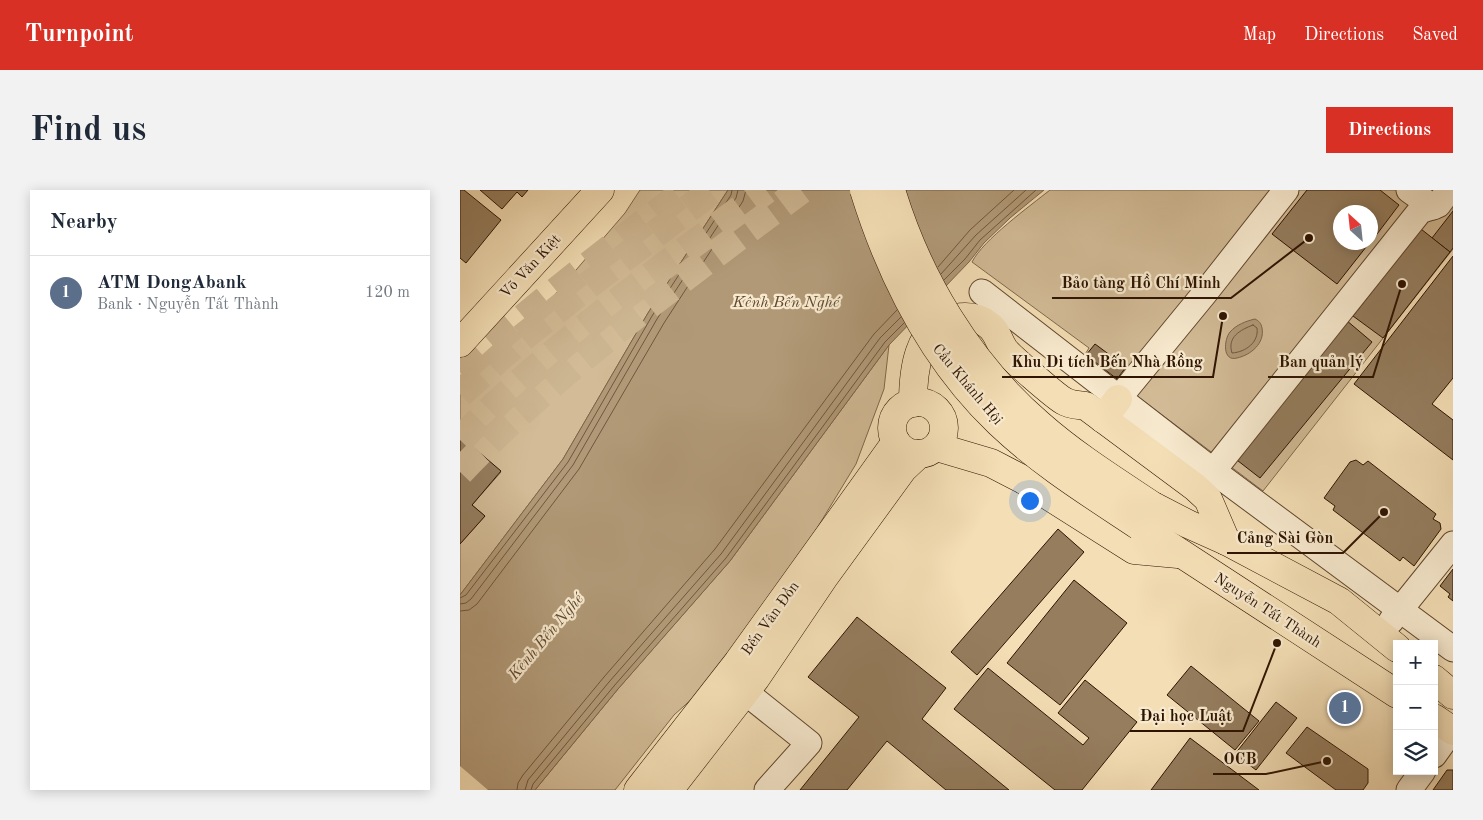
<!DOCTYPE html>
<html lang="en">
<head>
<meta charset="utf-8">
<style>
  :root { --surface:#fff; --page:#f2f2f3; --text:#1f2937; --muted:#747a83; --line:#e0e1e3; --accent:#d93025 }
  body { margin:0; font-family:"Old Standard TT",serif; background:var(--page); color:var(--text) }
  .controls { position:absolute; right:15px; bottom:15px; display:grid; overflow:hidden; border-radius:0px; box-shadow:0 2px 12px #0003 }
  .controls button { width:45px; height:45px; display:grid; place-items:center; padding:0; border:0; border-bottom:1px solid var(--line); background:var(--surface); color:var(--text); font:25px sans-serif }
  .compass { position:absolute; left:873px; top:15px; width:45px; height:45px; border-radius:50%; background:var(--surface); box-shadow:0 2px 12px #0003; rotate:333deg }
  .you { position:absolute; left:569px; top:310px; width:18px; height:18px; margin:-12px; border:4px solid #fff; border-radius:50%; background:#1a73e8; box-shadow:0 0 0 8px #1a73e833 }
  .badge { display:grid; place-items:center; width:32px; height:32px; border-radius:50%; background:var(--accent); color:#fff; font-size:16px; font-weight:700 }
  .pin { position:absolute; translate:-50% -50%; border:2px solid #fff; box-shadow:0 1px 5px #0006 }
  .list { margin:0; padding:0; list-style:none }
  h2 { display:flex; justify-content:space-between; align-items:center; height:65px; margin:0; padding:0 20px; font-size:21px }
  h2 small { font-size:16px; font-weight:400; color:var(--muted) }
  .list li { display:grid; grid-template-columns:32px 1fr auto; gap:15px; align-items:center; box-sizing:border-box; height:75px; padding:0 20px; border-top:1px solid var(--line) }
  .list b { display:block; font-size:19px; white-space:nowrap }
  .list p { margin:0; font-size:16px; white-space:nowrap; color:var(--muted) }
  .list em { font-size:16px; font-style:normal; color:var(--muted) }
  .icon { flex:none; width:28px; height:28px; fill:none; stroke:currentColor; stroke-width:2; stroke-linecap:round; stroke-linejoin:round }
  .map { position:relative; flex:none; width:993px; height:600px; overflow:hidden; border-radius:0px }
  header { display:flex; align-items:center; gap:30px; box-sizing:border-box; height:70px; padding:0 25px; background:var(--accent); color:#fff }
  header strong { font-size:24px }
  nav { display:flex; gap:28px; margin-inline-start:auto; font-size:18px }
  .intro { display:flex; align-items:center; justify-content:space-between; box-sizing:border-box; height:120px; padding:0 30px }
  h1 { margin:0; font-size:35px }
  .button { padding:12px 22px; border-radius:0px; background:var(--accent); color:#fff; font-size:18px; font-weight:700 }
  main { display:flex; gap:30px; padding:0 30px }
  aside { flex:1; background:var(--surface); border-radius:0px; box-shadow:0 2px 12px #0003 }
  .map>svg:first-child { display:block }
</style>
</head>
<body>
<header>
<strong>Turnpoint</strong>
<nav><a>Map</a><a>Directions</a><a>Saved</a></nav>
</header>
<div class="intro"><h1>Find us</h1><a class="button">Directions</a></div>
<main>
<aside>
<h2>Nearby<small></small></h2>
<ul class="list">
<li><span class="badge" style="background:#5c6f8a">1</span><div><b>ATM DongAbank</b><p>Bank · Nguyễn Tất Thành</p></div><em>120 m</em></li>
</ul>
</aside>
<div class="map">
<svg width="993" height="600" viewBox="0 0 993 600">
  <rect width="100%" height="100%" fill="#f4deb5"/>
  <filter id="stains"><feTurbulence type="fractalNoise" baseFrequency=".004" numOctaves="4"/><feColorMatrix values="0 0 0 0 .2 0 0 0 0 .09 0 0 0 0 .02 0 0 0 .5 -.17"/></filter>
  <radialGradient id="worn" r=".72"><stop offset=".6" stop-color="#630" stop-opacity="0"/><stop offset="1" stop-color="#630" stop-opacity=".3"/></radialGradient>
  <g fill="#d2bb96" stroke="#80674b" fill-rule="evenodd">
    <polygon points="180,0 268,0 188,123 103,269 0,405 0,354 25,326 12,315 41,282 0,246 0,192 13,178 67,137 165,23"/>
    <path d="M 590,0 L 993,0 L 993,59 L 803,301 L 624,166 L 629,158 L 512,72 C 523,50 570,16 590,0 ZM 881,22 L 911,22 L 911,52 L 881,52 Z"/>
    <polygon points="429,155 424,199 396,274 331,381 244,498 214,525 155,600 75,600 158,499 270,371"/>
  </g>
  <g fill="#b19977" stroke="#7d6347">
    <polygon points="268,0 584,0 550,28 524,53 509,72 429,155 270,371 158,499 75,600 0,600 0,405 103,269 188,123"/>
    <path d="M 795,129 C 799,131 801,133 802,138 C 805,153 791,165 777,168 C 762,172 764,149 770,142 C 776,135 786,131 795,129 Z"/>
  </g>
  <polygon fill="#f4deb5" points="0,576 28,600 0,600"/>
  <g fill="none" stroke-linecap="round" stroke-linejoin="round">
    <g stroke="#70563c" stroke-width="1">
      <polyline points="478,77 510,40 554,0"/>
      <polyline points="481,84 516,45 566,0"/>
      <polyline points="484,90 505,69 520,50 576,0"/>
      <path d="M 793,135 L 797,138 C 799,152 786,162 772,163 C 767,147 780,140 793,135 Z"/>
      <polyline points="0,408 6,405 108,272 192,126 271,5 272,0"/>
      <polyline points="0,414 6,413 11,409 113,275 197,129 276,8 278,0"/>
      <polyline points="0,421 9,420 17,414 119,279 204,133 283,11 286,0"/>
      <polyline points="57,600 58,593 63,585 144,487 255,359 414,144 437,120"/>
      <polyline points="65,600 68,590 149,492 261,364 420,148 441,127"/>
      <polyline points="71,600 73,594 154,496 266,368 425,152 444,133"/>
    </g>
  </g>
  <g fill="#957d5e" stroke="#2e1300">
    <polygon points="0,0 4,0 41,30 6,73 0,68"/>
    <polygon points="20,0 68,0 62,7 57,2 42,19"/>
    <polygon points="847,0 920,0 939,15 911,52 911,22 881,22 881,52 910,52 877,94 812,44"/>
    <polygon points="993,21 993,58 990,62 972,48"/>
    <polygon points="961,39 990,62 923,148 893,126"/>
    <polygon points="993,66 993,188 972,214 993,230 993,270 894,194"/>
    <polygon points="886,130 912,152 800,288 773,267"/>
    <polygon points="635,154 666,177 657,189 626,165"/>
    <polygon points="0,246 41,281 12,315 25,326 0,354"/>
    <polygon points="896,270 903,275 908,271 976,324 973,329 980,333 981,339 954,376 943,367 940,371 873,320 875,316 864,308 890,272"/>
    <polygon points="598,339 624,362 517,485 491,462"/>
    <polygon points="993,379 993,411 988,407 990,404 980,396"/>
    <polygon points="614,390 667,433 600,515 547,473"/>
    <polygon points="397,427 486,498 462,529 549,600 486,600 427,551 387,600 340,600 399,527 348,487"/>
    <polygon points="731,476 799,531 775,560 707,505"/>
    <polygon points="528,478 623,555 629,548 598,523 625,490 677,532 622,600 595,600 494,519"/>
    <polygon points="816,512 837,528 796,580 775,564"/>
    <polygon points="847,537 908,579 908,593 903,600 876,600 826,563"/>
    <polygon points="730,548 799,600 691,600"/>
    <polygon points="987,580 993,580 993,600 973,600"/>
  </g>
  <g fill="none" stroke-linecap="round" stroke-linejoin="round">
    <g stroke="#ccb591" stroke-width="28" stroke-dasharray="28 14" stroke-linecap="butt">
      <path d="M 0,182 C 73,117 149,59 227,0"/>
      <path d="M 0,282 C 102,175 223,89 341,0"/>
    </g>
    <g stroke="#ccb591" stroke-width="28" stroke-dasharray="28 14" stroke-linecap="butt">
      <polyline points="0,204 57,152 117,104 253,0"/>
      <path d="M 0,250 C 91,155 201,79 306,0"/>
    </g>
    <g stroke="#60462d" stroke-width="27">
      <g id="minor">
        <polyline points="949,0 973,17"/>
        <polyline points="522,102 753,281 993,459"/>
        <polyline points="658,209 745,103 826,0"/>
        <polyline points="753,281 960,21 978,15 989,0"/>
        <polyline points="931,431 993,354"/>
        <polyline points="285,502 349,553 307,600"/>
        <polyline points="974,565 992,540"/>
        <polyline points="949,600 963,581"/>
      </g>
    </g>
    <g stroke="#2e1300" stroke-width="29">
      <g id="major">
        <polyline points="0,153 140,0"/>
        <circle cx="458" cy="238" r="26"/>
        <path d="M 453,213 C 453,182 457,136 495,128 C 506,126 518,127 527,134 C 537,140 538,150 544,159 C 548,165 596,207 604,211 C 610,215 619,215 626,216 L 735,297 L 748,309 L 766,351"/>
        <polyline points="643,229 658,209"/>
        <polyline points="477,257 531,273 562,289 674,360 718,364"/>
        <polyline points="693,316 728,334 766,351 879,411 937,458"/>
        <polyline points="679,336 937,504"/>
        <polyline points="974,489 993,505"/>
        <polyline points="974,528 993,541"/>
        <polyline points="178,600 278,472 436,252"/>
        <polyline points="209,600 296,488 365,386 443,279 459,264"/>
      </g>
    </g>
    <use href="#minor" stroke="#f8eacf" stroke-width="25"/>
    <use href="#major" stroke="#f4deb5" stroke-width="28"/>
    <g stroke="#2e1300" stroke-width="29" stroke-linecap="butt">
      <g id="major-bridge">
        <path d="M 404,0 C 431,87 472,169 539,233 C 581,273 631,304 679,336"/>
        <path d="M 431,0 C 458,89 508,173 579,234 C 614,265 654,290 693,316"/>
      </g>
    </g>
    <use href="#major-bridge" stroke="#f4deb5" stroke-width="28"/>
  </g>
  <g text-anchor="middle" stroke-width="4.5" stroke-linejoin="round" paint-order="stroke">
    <g font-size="15" fill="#2e1300" stroke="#f8eacf">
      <text transform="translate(70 76) rotate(-47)" y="5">Võ Văn Kiệt</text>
      <text transform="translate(508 194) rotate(50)" y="5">Cầu Khánh Hội</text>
      <text transform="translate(808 420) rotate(33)" y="5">Nguyễn Tất Thành</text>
      <text transform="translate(310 428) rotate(-54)" y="5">Bến Vân Đồn</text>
    </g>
    <g font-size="16" font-style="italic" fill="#624930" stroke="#f8eacf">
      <text x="326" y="117">Kênh Bến Nghé</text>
      <text transform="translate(85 446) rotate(-50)" y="6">Kênh Bến Nghé</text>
    </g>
  </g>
  <path fill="none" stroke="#2e1300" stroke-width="2" d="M849 48L771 108H592M942 94L913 187H808M763 126L753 187H542M924 322L883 363H767M817 453L783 541H670M867 571L806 584H753"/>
  <g fill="#2e1300" stroke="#f8eacf" stroke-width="2">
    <circle cx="849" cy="48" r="5"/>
    <circle cx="942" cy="94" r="5"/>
    <circle cx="763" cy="126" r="5"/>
    <circle cx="924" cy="322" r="5"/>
    <circle cx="817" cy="453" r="5"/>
    <circle cx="867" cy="571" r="5"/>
  </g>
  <g font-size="16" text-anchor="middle" font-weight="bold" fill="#2e1300" stroke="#f8eacf" stroke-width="4.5" stroke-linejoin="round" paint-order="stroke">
    <text x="681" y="98">Bảo tàng Hồ Chí Minh</text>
    <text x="861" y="177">Ban quản lý</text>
    <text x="647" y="177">Khu Di tích Bến Nhà Rồng</text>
    <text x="825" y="353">Cảng Sài Gòn</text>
    <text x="726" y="531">Đại học Luật</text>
    <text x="780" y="574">OCB</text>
  </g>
  <rect width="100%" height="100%" filter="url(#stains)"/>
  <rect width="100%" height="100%" fill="url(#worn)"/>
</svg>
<div class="controls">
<button>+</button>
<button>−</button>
<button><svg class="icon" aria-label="layers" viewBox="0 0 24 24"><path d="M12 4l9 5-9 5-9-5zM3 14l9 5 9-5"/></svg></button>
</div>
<svg class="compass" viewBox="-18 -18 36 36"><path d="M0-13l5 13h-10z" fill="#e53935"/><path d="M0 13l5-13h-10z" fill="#747a83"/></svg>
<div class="you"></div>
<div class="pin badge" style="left:885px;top:518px;background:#5c6f8a">1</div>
</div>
</main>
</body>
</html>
